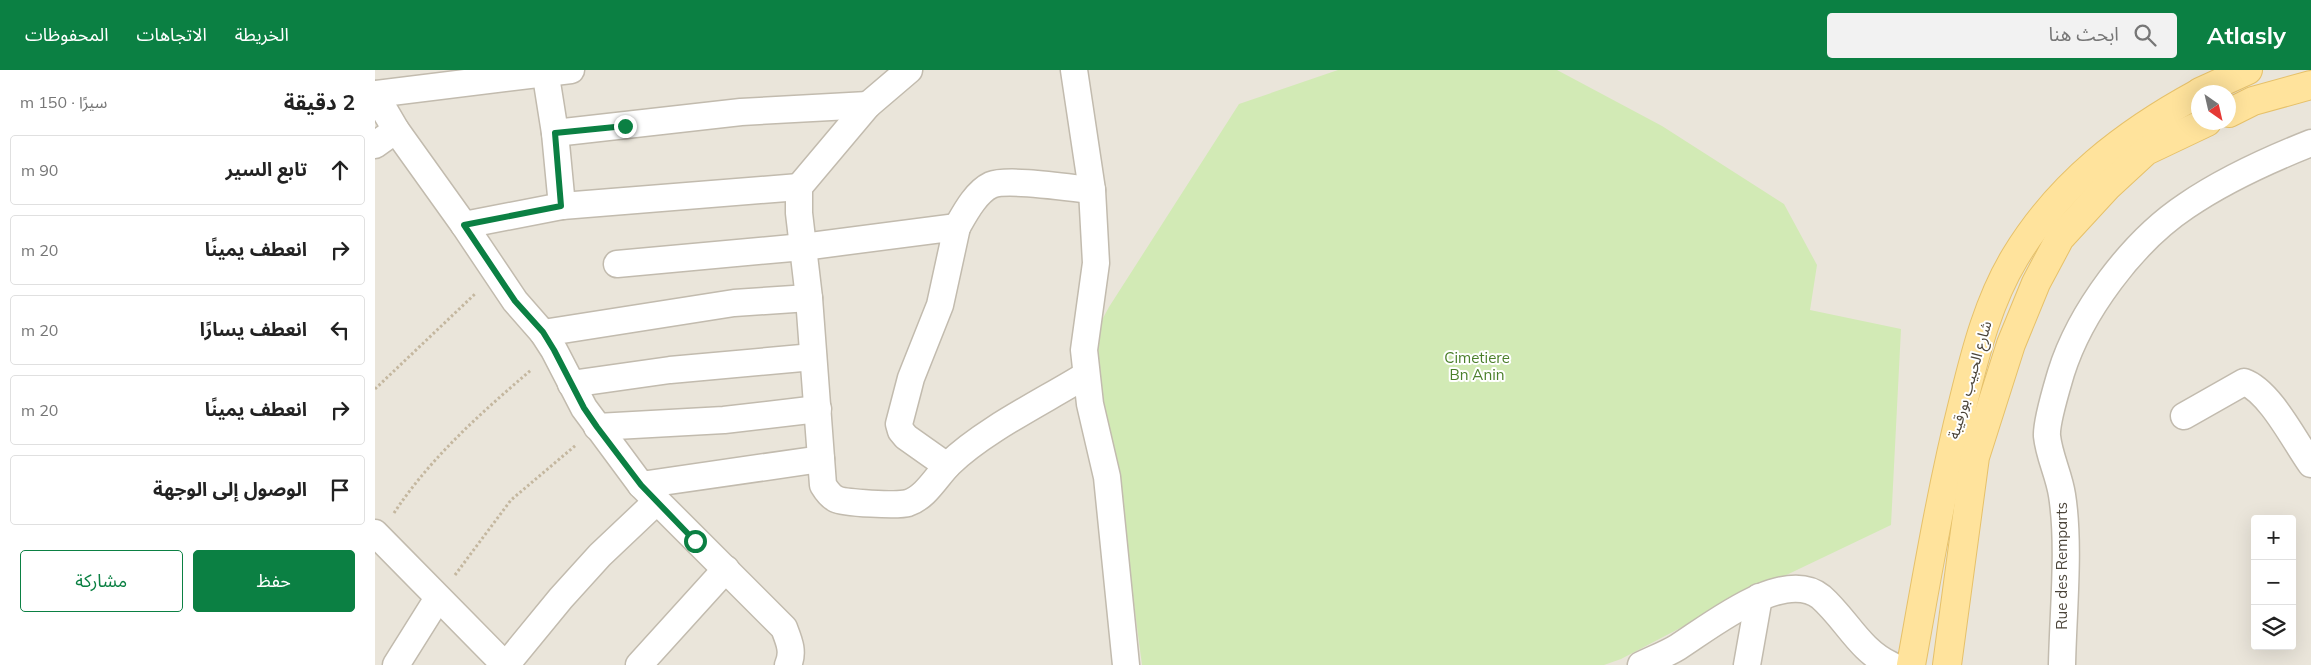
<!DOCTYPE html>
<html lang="ar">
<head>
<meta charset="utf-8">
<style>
  :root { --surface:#fff; --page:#f2f2f2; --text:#222; --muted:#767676; --line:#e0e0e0; --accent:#0b8043 }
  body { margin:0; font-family:Mulish,"Noto Sans Arabic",sans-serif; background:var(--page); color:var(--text); direction:rtl }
  .controls { position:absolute; right:15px; bottom:15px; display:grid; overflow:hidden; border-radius:5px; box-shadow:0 5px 20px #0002 }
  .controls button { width:45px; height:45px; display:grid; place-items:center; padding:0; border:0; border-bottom:1px solid var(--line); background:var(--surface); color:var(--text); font:25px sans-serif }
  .compass { position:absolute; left:1816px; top:15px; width:45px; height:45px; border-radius:50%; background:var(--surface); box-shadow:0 5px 20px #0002; rotate:146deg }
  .stop { position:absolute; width:15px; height:15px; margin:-11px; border:4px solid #0b8043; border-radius:50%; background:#fff }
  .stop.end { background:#0b8043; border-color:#fff; box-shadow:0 1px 5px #0008 }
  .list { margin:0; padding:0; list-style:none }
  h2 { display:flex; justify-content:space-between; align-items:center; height:65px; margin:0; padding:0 20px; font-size:21px }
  h2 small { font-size:16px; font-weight:400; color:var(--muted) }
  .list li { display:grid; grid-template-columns:32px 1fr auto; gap:15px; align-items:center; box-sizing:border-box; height:70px; margin:0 10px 10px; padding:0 10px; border:1px solid var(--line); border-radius:5px }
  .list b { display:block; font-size:19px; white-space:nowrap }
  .list em { font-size:16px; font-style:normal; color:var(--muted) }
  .actions { display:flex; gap:10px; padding:15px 20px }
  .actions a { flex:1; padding:11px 0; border:1px solid var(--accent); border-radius:5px; text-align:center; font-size:18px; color:var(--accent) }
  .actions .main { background:var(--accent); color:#fff }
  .icon { flex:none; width:28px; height:28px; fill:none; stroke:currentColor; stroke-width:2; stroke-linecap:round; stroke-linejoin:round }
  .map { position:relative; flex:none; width:1936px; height:595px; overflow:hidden; direction:ltr }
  header { display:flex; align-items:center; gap:30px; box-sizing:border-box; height:70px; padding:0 25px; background:var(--accent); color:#fff }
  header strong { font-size:24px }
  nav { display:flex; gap:28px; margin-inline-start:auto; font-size:18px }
  .search { width:350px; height:45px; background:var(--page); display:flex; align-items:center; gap:12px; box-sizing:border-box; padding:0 18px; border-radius:5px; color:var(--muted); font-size:19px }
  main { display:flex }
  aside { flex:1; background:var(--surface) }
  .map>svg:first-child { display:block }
</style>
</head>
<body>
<header>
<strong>Atlasly</strong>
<div class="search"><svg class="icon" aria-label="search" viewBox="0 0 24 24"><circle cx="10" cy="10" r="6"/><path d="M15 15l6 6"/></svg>ابحث هنا</div>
<nav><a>الخريطة</a><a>الاتجاهات</a><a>المحفوظات</a></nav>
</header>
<main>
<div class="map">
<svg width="1936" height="595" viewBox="0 0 1936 595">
  <rect width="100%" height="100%" fill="#f6f3ec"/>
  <path fill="#eae5da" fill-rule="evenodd" d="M 0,0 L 1936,0 L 1936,595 L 0,595 ZM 1824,22 L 1854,22 L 1854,52 L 1824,52 ZM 1880,449 L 1917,449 L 1917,576 L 1880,576 Z"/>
  <polygon fill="#d2eab5" points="963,0 1182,0 1287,56 1409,134 1442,195 1435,240 1526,259 1516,455 1355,532 1246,589 1229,595 767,595 743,412 724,316 721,261 734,237 864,34"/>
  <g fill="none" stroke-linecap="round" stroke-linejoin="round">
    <g stroke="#c2bbae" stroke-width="29">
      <g id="minor">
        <polyline points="170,0 180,63 187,136"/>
        <path d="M 534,0 L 493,35 L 424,117 L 424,143 L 434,228 L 448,415 C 451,420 455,426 461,429 C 469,433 523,436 533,433 C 551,427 561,407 574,394 C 609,360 669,331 711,305"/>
        <polyline points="699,0 717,120 721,193 709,280 715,334 732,407 751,595"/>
        <path d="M 0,24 L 21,60 L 89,155 L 140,231 L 168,263 L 179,280 L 209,338 L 266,415 L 409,558 C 414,571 419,582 413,595"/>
        <polyline points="0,24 196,0"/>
        <polyline points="180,63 366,42 493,35"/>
        <polyline points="0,75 21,60"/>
        <polyline points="89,155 187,136 424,117"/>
        <path d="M 582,157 C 590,143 601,122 616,115 C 633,108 696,118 717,120"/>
        <polyline points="242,194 428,177 582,157 565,235 536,308 524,354 526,361 531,367 572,396"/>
        <polyline points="168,263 359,233 434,228"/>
        <polyline points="196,314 295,300 438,287"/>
        <path d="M 1809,346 L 1869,312 C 1895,321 1920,372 1936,394"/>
        <polyline points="222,357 349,350 443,339"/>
        <polyline points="266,415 446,389"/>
        <polyline points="0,463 130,595"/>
        <polyline points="21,595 63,528"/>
        <polyline points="131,595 186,528 225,485 281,432"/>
        <polyline points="264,595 351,499"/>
        <path d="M 1266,595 C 1278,589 1292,584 1303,577 C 1336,556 1409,497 1446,527 C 1472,550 1484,580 1516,595"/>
        <polyline points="1372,595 1384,527"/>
        <path d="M 1687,595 C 1688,543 1695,475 1687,425 C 1684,405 1674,386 1672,366 C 1671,352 1682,317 1686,303 C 1705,242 1757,172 1811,136 C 1849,110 1893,90 1936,73"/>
      </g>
    </g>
    <g stroke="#e6c16a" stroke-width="30">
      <g id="primary">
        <polyline points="1825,22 1873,0"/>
        <polyline points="1854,43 1878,31 1936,15"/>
        <path d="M 1536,595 C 1552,506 1567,416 1589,329 C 1601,280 1614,230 1640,187 C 1684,114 1750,63 1824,23"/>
        <polyline points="1572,595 1600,387 1636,274 1661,213 1685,168 1732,117 1771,81 1832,52"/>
      </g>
    </g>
    <g stroke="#c4b79f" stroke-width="3" stroke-dasharray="2.5 2.5" stroke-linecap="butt">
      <polyline points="0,319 101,223"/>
      <path d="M 19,443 C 56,387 106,343 156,300"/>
      <polyline points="80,505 136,430 201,375"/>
    </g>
    <use href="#minor" stroke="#fff" stroke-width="26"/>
    <use href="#primary" stroke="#ffe39c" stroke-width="28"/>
  </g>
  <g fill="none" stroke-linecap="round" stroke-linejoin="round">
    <polyline stroke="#0b8043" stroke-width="6" points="250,56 180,63 186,136 89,155 140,231 168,262 179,280 209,338 222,357 266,415 320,471"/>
  </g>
  <g text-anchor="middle" stroke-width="4" stroke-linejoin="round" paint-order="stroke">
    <g font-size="15" fill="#4a7f2a" stroke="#fff">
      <text x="1102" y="293">Cimetiere<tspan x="1102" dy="17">Bn Anin</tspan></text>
    </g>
    <g font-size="15" fill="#4b4439" stroke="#fff">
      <text transform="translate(1595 310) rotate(-74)" y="5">شارع الحبيب بورقيبة</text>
      <text transform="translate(1687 496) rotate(-90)" y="5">Rue des Remparts</text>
    </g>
  </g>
</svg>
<div class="controls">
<button>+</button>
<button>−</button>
<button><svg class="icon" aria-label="layers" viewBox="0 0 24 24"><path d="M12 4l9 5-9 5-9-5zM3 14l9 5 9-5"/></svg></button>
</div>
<svg class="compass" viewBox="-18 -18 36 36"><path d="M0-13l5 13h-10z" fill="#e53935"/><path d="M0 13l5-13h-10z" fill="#767676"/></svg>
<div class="stop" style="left:320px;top:471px"></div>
<div class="stop end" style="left:250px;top:56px"></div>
</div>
<aside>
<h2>2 دقيقة<small>سيرًا · 150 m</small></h2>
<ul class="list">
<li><svg class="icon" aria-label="ahead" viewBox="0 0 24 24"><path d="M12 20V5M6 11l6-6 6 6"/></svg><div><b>تابع السير</b></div><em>90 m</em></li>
<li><svg class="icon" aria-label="right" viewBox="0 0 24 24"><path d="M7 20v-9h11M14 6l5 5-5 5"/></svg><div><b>انعطف يمينًا</b></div><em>20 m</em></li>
<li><svg class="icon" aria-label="left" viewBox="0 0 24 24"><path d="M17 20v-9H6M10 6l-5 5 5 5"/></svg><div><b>انعطف يسارًا</b></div><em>20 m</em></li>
<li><svg class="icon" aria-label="right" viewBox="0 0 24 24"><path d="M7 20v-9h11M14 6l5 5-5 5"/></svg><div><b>انعطف يمينًا</b></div><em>20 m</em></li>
<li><svg class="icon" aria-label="arrive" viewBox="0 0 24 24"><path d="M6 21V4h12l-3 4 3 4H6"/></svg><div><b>الوصول إلى الوجهة</b></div></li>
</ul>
<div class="actions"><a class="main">حفظ</a><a>مشاركة</a></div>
</aside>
</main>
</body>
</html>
